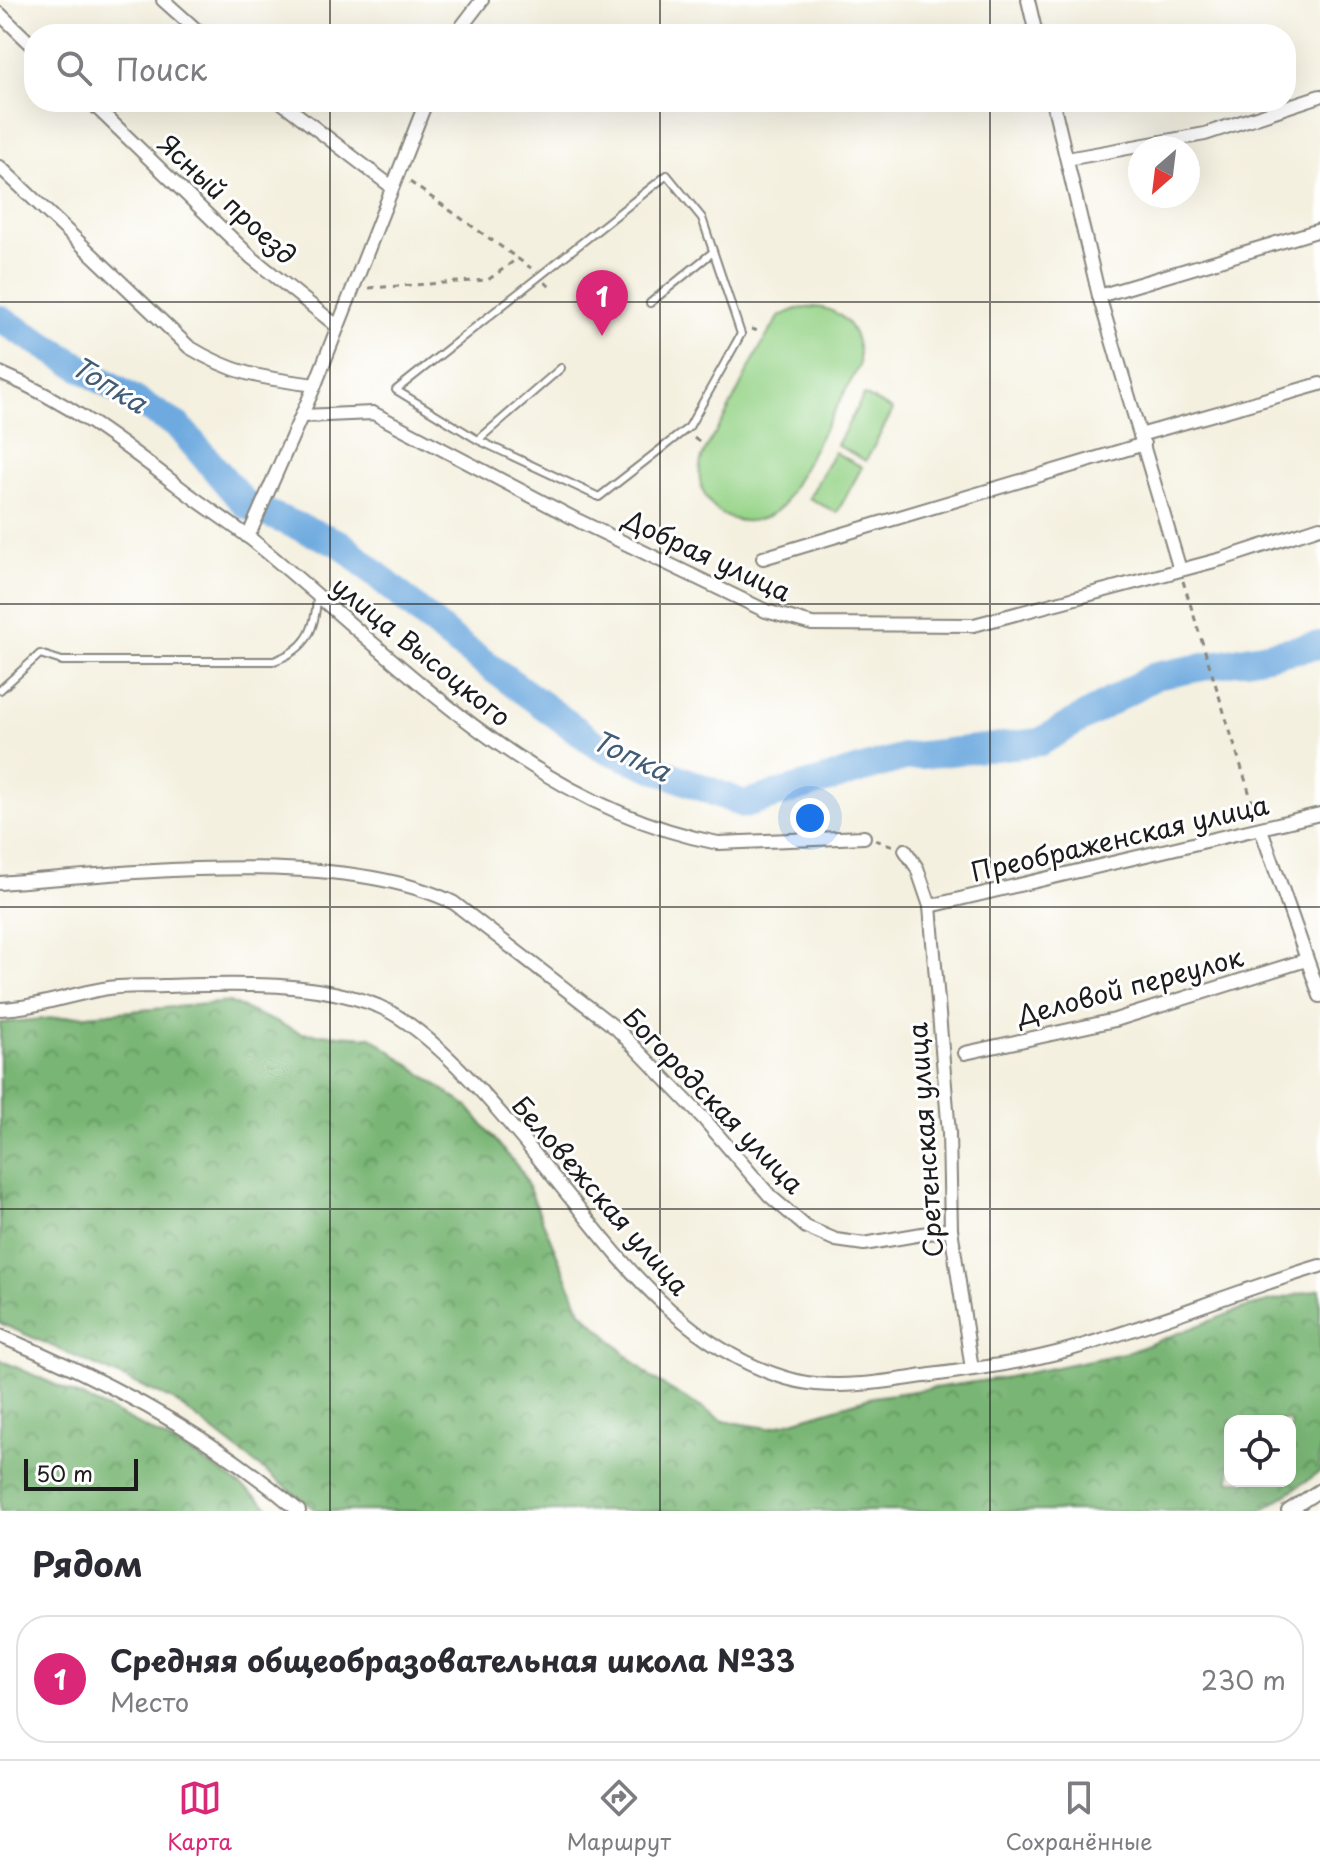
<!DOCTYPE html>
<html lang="ru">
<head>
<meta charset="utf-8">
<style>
  :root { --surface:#fff; --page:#f2f2f3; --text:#2b2b33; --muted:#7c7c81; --line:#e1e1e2; --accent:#db2777 }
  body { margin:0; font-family:"Playpen Sans",sans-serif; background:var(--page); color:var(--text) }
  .controls { position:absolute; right:24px; bottom:24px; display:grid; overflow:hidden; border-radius:16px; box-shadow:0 8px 32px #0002 }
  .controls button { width:72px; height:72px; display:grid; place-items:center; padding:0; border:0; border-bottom:2px solid var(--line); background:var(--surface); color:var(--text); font:40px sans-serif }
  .compass { position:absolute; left:1128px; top:136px; width:72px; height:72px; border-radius:50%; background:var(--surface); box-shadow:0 8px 32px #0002; rotate:208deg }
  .scale { position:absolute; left:24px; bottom:20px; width:114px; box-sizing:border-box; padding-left:8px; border:4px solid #1c1c1c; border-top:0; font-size:22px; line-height:28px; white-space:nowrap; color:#1c1c1c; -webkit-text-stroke:6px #fff; paint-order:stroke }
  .you { position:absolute; left:810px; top:818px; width:28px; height:28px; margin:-20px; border:6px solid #fff; border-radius:50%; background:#1a73e8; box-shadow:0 0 0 12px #1a73e833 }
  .badge { display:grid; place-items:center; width:52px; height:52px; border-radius:50%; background:var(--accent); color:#fff; font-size:26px; font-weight:700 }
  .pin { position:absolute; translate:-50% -66px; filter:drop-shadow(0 2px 4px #0008) }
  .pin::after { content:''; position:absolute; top:42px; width:28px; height:24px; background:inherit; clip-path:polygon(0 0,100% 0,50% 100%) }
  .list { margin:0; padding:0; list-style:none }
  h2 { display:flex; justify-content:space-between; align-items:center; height:104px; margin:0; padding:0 32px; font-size:34px }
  h2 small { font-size:26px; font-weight:400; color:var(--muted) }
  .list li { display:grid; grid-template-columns:52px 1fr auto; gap:24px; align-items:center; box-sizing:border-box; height:128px; margin:0 16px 16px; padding:0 16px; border:2px solid var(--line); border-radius:32px }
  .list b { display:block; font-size:30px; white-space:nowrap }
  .list p { margin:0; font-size:26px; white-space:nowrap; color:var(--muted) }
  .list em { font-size:26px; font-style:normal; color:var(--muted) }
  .icon { flex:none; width:44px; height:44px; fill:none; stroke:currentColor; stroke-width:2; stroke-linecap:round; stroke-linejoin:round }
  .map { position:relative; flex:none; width:1320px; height:1511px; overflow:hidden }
  .search { position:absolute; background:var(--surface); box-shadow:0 8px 32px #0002; left:24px; right:24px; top:24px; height:88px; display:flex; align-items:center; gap:20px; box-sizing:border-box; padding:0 28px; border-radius:32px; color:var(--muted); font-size:30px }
  .sheet { height:248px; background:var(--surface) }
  nav { display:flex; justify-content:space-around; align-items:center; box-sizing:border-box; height:112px; border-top:2px solid var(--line); background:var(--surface); font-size:22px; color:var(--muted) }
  nav a { display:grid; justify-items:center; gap:4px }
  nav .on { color:var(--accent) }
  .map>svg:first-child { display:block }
</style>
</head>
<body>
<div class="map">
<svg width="1320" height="1511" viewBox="0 0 1320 1511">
  <defs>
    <pattern id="forest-crowns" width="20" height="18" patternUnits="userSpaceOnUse" patternTransform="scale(2)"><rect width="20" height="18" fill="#79b675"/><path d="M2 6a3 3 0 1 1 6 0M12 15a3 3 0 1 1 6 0" fill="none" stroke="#62935f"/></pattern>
  </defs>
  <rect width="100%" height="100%" fill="#fff"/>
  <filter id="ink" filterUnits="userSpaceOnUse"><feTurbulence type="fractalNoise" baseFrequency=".0125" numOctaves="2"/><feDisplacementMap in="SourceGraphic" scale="16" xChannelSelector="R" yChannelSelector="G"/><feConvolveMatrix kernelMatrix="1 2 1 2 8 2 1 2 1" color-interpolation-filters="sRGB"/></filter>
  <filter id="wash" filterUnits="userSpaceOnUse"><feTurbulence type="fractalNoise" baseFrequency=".006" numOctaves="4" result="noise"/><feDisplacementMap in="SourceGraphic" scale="32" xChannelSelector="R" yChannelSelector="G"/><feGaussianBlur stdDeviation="1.8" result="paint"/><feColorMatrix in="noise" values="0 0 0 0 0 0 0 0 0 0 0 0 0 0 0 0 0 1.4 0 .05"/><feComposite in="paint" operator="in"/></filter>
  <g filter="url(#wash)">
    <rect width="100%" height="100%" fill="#f4f0df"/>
    <g fill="url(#forest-crowns)" stroke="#4a6948" stroke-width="2" fill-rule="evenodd">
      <path d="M 229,1002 L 301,1033 L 371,1037 L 469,1108 L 522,1172 L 581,1311 L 650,1377 L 724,1421 L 769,1428 L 873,1397 L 1008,1377 L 1129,1352 L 1244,1308 L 1320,1289 L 1320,1472 L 1261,1511 L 317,1511 L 173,1400 L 0,1323 L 0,1023 ZM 1230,1421 L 1290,1421 L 1290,1481 L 1230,1481 Z"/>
      <path d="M 0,1360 C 96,1403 192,1444 274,1511 L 0,1511 Z"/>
    </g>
    <g fill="#97d489" stroke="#5a7852" stroke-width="2">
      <path d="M 815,307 C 847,310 861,335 859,366 L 783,505 C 770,518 751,525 733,519 C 709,512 695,486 701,461 C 705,447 717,431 724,418 C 742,384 758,347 780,316 L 797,309 Z"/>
      <polygon points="864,395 893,410 866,461 837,445"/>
      <polygon points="834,452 862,467 837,513 809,498"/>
    </g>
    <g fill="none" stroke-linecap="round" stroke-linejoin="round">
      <polyline stroke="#6eaadf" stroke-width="28" points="0,319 178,426 246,505 341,544 449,637 600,747 744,804 904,757 1040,742 1155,676 1320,645"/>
    </g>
  </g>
  <g filter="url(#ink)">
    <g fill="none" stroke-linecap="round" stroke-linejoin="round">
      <g stroke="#88867e" stroke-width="10">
        <g id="lane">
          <polyline points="650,303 713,252"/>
          <polyline points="478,440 599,497 689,427 741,334 702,218 667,175 396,390 478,440 561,368"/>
          <path d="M 0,690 L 40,654 L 62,661 L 274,661 C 306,649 315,632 317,598"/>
        </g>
      </g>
      <g stroke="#88867e" stroke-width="16">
        <g id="street">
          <polyline points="163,0 201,34"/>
          <polyline points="1028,0 1036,34"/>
          <polyline points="0,14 34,47"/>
          <polyline points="456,34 482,0"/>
          <polyline points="91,102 251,257 337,326"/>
          <polyline points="281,102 392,187"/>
          <polyline points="1053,102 1099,296 1180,570"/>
          <polyline points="1067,159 1205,134 1320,96"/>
          <path d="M 0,167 L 189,347 C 235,375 263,378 315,385"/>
          <polyline points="1099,296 1320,230"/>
          <path d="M 0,373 C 67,401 121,442 178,486 C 202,505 228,521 251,539 C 394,655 529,807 718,843 L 864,837"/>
          <polyline points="303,416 373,413 579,521 766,611 812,624 974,625 1222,559 1320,527"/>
          <polyline points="1140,435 1320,384"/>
          <polyline points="248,537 315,385 426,102"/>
          <polyline points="763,558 1144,444"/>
          <polyline points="1261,829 1320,996"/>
          <polyline points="905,850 917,868 930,906 949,1133 951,1229 972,1369"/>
          <path d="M 0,883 C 126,873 341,847 454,903 L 617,1029 L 704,1119 L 770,1196 L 806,1227 L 836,1240 L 864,1244 L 951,1229"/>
          <polyline points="930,906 1320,814"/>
          <path d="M 0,1009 C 35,1008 68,995 103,989 C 122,985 143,987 163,986 C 232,984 312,980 378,1006 C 442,1033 528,1146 573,1201 C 632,1276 699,1357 797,1381 C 836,1390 884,1382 924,1376 C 974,1369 1022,1363 1071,1349 C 1155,1325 1236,1291 1320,1266"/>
          <polyline points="965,1053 1115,1020 1306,960"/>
          <path d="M 0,1336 C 107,1380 211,1435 299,1511"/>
          <polyline points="1288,1511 1320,1490"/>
        </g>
      </g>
      <g stroke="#88867e" stroke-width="3" stroke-dasharray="6 6" stroke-linecap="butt">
        <polyline points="410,182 531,268"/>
        <polyline points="545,282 553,290"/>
        <polyline points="369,288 488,280 518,258"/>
        <polyline points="751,329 762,332"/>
        <polyline points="694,438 702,444"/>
        <polyline points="1183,581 1256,814"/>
        <polyline points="875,840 894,846"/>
      </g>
      <use href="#lane" stroke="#fff" stroke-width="6"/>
      <use href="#street" stroke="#fff" stroke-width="12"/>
    </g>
  </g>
  <path fill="none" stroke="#1c1c1c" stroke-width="2" stroke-opacity="0.55" d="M 330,0 L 330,34M 660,0 L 660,34M 990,0 L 990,34M 330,102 L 330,1511M 660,102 L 660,1511M 990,102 L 990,1511M 0,302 L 1320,302M 0,604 L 1320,604M 0,907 L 1320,907M 0,1209 L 1320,1209"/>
  <g text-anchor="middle" stroke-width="6" stroke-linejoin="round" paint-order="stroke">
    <g font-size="26" fill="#1c1c1c" stroke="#fff">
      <text transform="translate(227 200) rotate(43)" y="9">Ясный проезд</text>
      <text transform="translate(707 556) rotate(25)" y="9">Добрая улица</text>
      <text transform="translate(421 652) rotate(39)" y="9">улица Высоцкого</text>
      <text transform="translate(1120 839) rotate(-13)" y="9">Преображенская улица</text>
      <text transform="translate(1130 987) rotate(-15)" y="9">Деловой переулок</text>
      <text transform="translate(713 1101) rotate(46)" y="9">Богородская улица</text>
      <text transform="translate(926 1140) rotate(-94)" y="9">Сретенская улица</text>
      <text transform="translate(600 1196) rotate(49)" y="9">Беловежская улица</text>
    </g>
    <g font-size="28" font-style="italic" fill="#415c74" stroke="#fff">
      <text transform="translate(109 385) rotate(31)" y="10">Топка</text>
      <text transform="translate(631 756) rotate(25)" y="10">Топка</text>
    </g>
  </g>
</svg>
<div class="controls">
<button><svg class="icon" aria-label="locate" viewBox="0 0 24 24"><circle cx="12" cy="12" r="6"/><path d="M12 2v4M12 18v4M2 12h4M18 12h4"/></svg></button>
</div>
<svg class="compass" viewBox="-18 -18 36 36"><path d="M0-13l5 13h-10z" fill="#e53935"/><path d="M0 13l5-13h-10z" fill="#7c7c81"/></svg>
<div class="scale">50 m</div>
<div class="you"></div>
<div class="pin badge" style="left:602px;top:336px">1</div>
<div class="search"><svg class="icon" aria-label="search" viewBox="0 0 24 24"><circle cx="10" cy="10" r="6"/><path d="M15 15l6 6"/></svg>Поиск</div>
</div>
<section class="sheet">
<h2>Рядом<small></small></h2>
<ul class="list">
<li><span class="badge">1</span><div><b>Средняя общеобразовательная школа №33</b><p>Место</p></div><em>230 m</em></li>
</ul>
</section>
<nav>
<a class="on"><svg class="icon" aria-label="map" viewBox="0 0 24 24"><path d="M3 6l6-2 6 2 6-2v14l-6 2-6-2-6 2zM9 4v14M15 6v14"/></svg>Карта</a>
<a><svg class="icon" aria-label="directions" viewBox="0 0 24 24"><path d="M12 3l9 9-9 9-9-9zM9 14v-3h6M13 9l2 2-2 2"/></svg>Маршрут</a>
<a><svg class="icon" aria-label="saved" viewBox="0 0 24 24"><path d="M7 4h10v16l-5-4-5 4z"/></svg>Сохранённые</a>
</nav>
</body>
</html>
